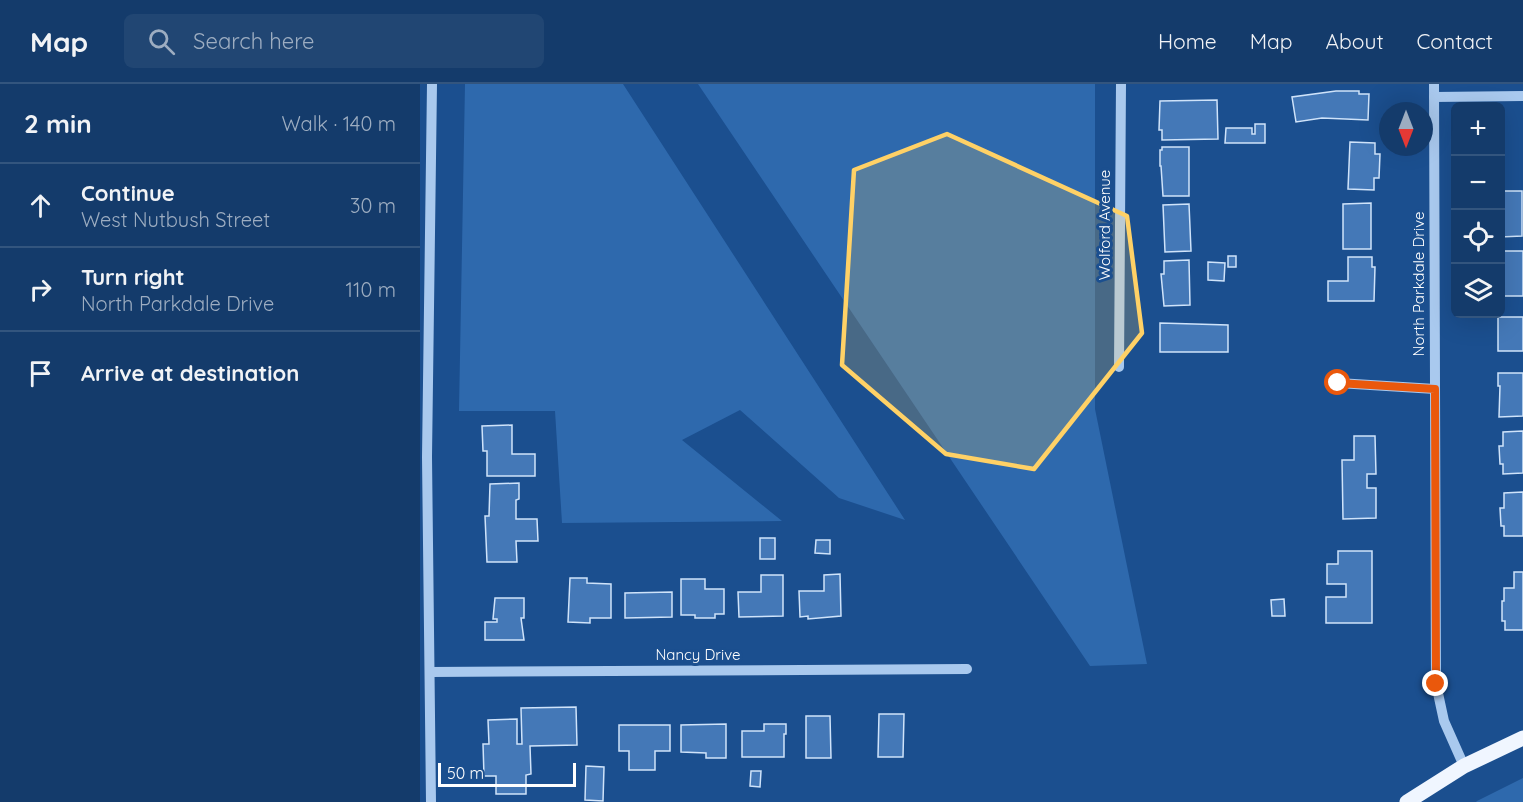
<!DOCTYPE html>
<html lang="en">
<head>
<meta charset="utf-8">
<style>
  :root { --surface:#143b6b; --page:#214673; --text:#f1f3f6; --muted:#9dadc1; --line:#33557e }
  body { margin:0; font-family:Quicksand,sans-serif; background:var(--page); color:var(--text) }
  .controls { position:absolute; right:18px; top:18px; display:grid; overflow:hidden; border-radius:9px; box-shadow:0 6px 24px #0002 }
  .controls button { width:54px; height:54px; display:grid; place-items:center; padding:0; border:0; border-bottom:2px solid var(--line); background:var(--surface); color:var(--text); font:30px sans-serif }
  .compass { position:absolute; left:959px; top:18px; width:54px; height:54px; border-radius:50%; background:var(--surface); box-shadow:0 6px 24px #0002; rotate:180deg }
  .scale { position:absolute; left:18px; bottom:15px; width:138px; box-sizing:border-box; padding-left:6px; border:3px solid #fff; border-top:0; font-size:16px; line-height:21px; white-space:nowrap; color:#fff; -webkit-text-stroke:4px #1b4f8f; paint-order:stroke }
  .stop { position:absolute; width:18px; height:18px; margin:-14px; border:4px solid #ea580c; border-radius:50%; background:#fff }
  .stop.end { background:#ea580c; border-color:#fff; box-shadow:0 2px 6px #0008 }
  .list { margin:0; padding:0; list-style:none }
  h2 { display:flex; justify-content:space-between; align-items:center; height:78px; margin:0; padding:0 24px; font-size:26px }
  h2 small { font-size:20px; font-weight:400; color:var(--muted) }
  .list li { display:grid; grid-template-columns:39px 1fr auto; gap:18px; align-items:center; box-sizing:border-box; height:84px; padding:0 24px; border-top:2px solid var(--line) }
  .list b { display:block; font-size:22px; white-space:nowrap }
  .list p { margin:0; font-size:20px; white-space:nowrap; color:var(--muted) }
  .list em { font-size:20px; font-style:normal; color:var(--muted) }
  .icon { flex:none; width:33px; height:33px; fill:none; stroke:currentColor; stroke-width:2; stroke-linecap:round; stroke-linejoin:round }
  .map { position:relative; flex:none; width:1103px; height:718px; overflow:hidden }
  header { display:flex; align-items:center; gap:36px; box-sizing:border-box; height:84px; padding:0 30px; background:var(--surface); border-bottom:2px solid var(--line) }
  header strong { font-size:28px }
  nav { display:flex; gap:33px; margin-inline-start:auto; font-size:21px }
  .search { width:420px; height:54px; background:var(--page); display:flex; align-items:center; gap:15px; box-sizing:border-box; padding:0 21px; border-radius:9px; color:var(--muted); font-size:22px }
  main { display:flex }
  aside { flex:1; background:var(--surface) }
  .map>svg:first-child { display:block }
</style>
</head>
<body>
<header>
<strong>Map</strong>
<div class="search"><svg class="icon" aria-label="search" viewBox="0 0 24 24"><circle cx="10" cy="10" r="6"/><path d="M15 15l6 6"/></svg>Search here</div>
<nav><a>Home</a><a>Map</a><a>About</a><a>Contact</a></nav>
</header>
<main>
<aside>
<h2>2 min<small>Walk · 140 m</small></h2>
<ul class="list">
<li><svg class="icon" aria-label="ahead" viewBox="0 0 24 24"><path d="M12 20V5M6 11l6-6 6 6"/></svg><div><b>Continue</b><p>West Nutbush Street</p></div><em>30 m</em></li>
<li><svg class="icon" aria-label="right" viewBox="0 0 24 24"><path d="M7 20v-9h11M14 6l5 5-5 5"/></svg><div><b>Turn right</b><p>North Parkdale Drive</p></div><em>110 m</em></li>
<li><svg class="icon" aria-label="arrive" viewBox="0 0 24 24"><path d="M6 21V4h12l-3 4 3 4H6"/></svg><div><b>Arrive at destination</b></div></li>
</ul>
</aside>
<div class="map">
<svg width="1103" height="718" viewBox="0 0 1103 718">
  <rect width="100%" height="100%" fill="#1b4f8f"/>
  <g fill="#2e69ad">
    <polygon points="45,0 203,0 485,436 419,414 320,326 262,356 362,437 142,439 135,327 39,327"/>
    <polygon points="278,0 675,0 675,325 727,580 670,582"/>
    <polygon points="1103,694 1103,718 1056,718 1057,717"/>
  </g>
  <g fill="#4478b7" stroke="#cfe3fa" stroke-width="1.5">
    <polygon points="916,7 939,7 939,10 949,10 948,36 902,34 876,38 872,13"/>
    <polygon points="797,16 798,55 742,56 742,46 739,46 740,17"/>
    <polygon points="835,40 845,40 845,59 805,59 806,44 832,44 832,50 835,50"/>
    <polygon points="930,58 955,59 955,70 960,70 959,94 954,94 954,106 928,105"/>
    <polygon points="742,63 769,63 769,112 743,112 741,82 740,82 740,66 742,66"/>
    <polygon points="1080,107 1102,107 1102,152 1080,153"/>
    <polygon points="951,119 951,165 923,165 923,120"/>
    <polygon points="769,120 771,167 745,168 743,121"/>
    <rect x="1080" y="167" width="23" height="45"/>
    <rect x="808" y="172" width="8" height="11"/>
    <polygon points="928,173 952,173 952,183 955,183 954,217 908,217 908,197 928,197"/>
    <polygon points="769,176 770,221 744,222 741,190 744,190 744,177"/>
    <polygon points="788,178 805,179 804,197 788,196"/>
    <rect x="1078" y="233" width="25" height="34"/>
    <polygon points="740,239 808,241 808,268 740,268"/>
    <polygon points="1078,289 1103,289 1103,332 1079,333 1080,302 1078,302"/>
    <polygon points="92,341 92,370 115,370 115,392 67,392 67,367 63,367 62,342"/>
    <polygon points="1103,347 1103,389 1083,390 1083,380 1080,380 1079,362 1083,362 1083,348"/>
    <polygon points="934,352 955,352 956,390 947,390 947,404 956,404 956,434 923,435 922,376 934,376"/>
    <polygon points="99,399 99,415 96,416 96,435 117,435 118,457 96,457 97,478 67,478 65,432 69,432 70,400"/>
    <polygon points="1103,408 1103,452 1084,452 1084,442 1081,442 1080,424 1084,424 1084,409"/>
    <rect x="340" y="454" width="15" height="21"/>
    <polygon points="396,456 410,456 410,470 395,469"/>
    <polygon points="918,467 952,467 952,539 906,539 906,513 926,513 926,500 907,500 907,480 918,480"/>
    <polygon points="1094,488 1103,488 1103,546 1085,546 1085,537 1082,537 1082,517 1084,517 1084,504 1094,504"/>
    <polygon points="420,490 421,532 388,535 388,532 380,533 379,507 404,507 404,491"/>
    <polygon points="341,491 363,491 363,532 319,533 318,508 341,508"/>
    <polygon points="150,494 167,494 167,499 191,500 191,534 170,534 170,539 148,538"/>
    <polygon points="261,495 285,495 285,505 304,505 304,530 295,530 295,534 275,534 275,531 261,531"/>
    <polygon points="252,508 252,533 205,534 205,509"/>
    <polygon points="75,514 104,514 104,534 101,534 104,556 65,556 65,538 77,538 77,535 73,535"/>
    <polygon points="864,515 865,532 852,532 851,516"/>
    <polygon points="156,623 157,661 110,662 111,690 106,691 106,710 76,710 76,692 64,692 63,660 69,660 68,636 97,635 97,660 102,660 101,624"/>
    <polygon points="459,630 484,630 483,673 458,673"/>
    <polygon points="386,632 410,632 411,674 386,674"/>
    <polygon points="306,640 306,674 286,674 286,669 261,668 261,641"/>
    <polygon points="344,640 366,640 366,650 364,650 364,673 322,673 322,647 344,647"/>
    <polygon points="199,641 250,641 250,667 235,667 235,686 209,686 209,667 199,667"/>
    <polygon points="166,682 184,683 183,717 165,716"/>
    <polygon points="331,687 341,687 340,703 330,702"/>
  </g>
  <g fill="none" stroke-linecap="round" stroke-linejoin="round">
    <g stroke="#a9c9ee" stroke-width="10">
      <polyline points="1014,0 1016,600 1024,637 1044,682"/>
      <polyline points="1014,13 1103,12"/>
      <polyline points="699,283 701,0"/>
      <polyline points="918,299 1015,305"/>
      <polyline points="10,588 547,585"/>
      <polyline points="11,718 7,373 12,0"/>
    </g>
    <polyline stroke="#f0f6ff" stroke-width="15" points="987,718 1044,682 1103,654"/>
  </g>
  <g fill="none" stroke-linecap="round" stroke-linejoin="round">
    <polyline stroke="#ea580c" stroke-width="8" points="918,299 1015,305 1016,600"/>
  </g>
  <path fill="#ffd166" fill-opacity="0.2" stroke="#ffd166" stroke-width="4.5" stroke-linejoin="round" d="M 527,50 L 707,132 L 722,249 L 614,385 L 526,370 L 422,281 L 434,86 Z"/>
  <g text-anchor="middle" stroke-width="6" stroke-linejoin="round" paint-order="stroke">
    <g font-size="15" fill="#fff" stroke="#1b4f8f">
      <text transform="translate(685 141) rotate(-90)" y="5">Wolford Avenue</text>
      <text transform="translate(999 200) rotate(-90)" y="5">North Parkdale Drive</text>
      <text x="278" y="576">Nancy Drive</text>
    </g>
  </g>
</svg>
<div class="controls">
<button>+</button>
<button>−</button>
<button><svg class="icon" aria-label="locate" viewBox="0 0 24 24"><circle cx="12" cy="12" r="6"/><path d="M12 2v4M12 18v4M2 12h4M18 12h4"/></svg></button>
<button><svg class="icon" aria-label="layers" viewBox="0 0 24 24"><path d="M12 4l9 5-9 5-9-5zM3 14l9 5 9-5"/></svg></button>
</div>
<svg class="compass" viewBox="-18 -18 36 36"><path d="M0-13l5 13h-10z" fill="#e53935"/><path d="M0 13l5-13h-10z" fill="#9dadc1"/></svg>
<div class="scale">50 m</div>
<div class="stop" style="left:918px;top:299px"></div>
<div class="stop end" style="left:1016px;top:600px"></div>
</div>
</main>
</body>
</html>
